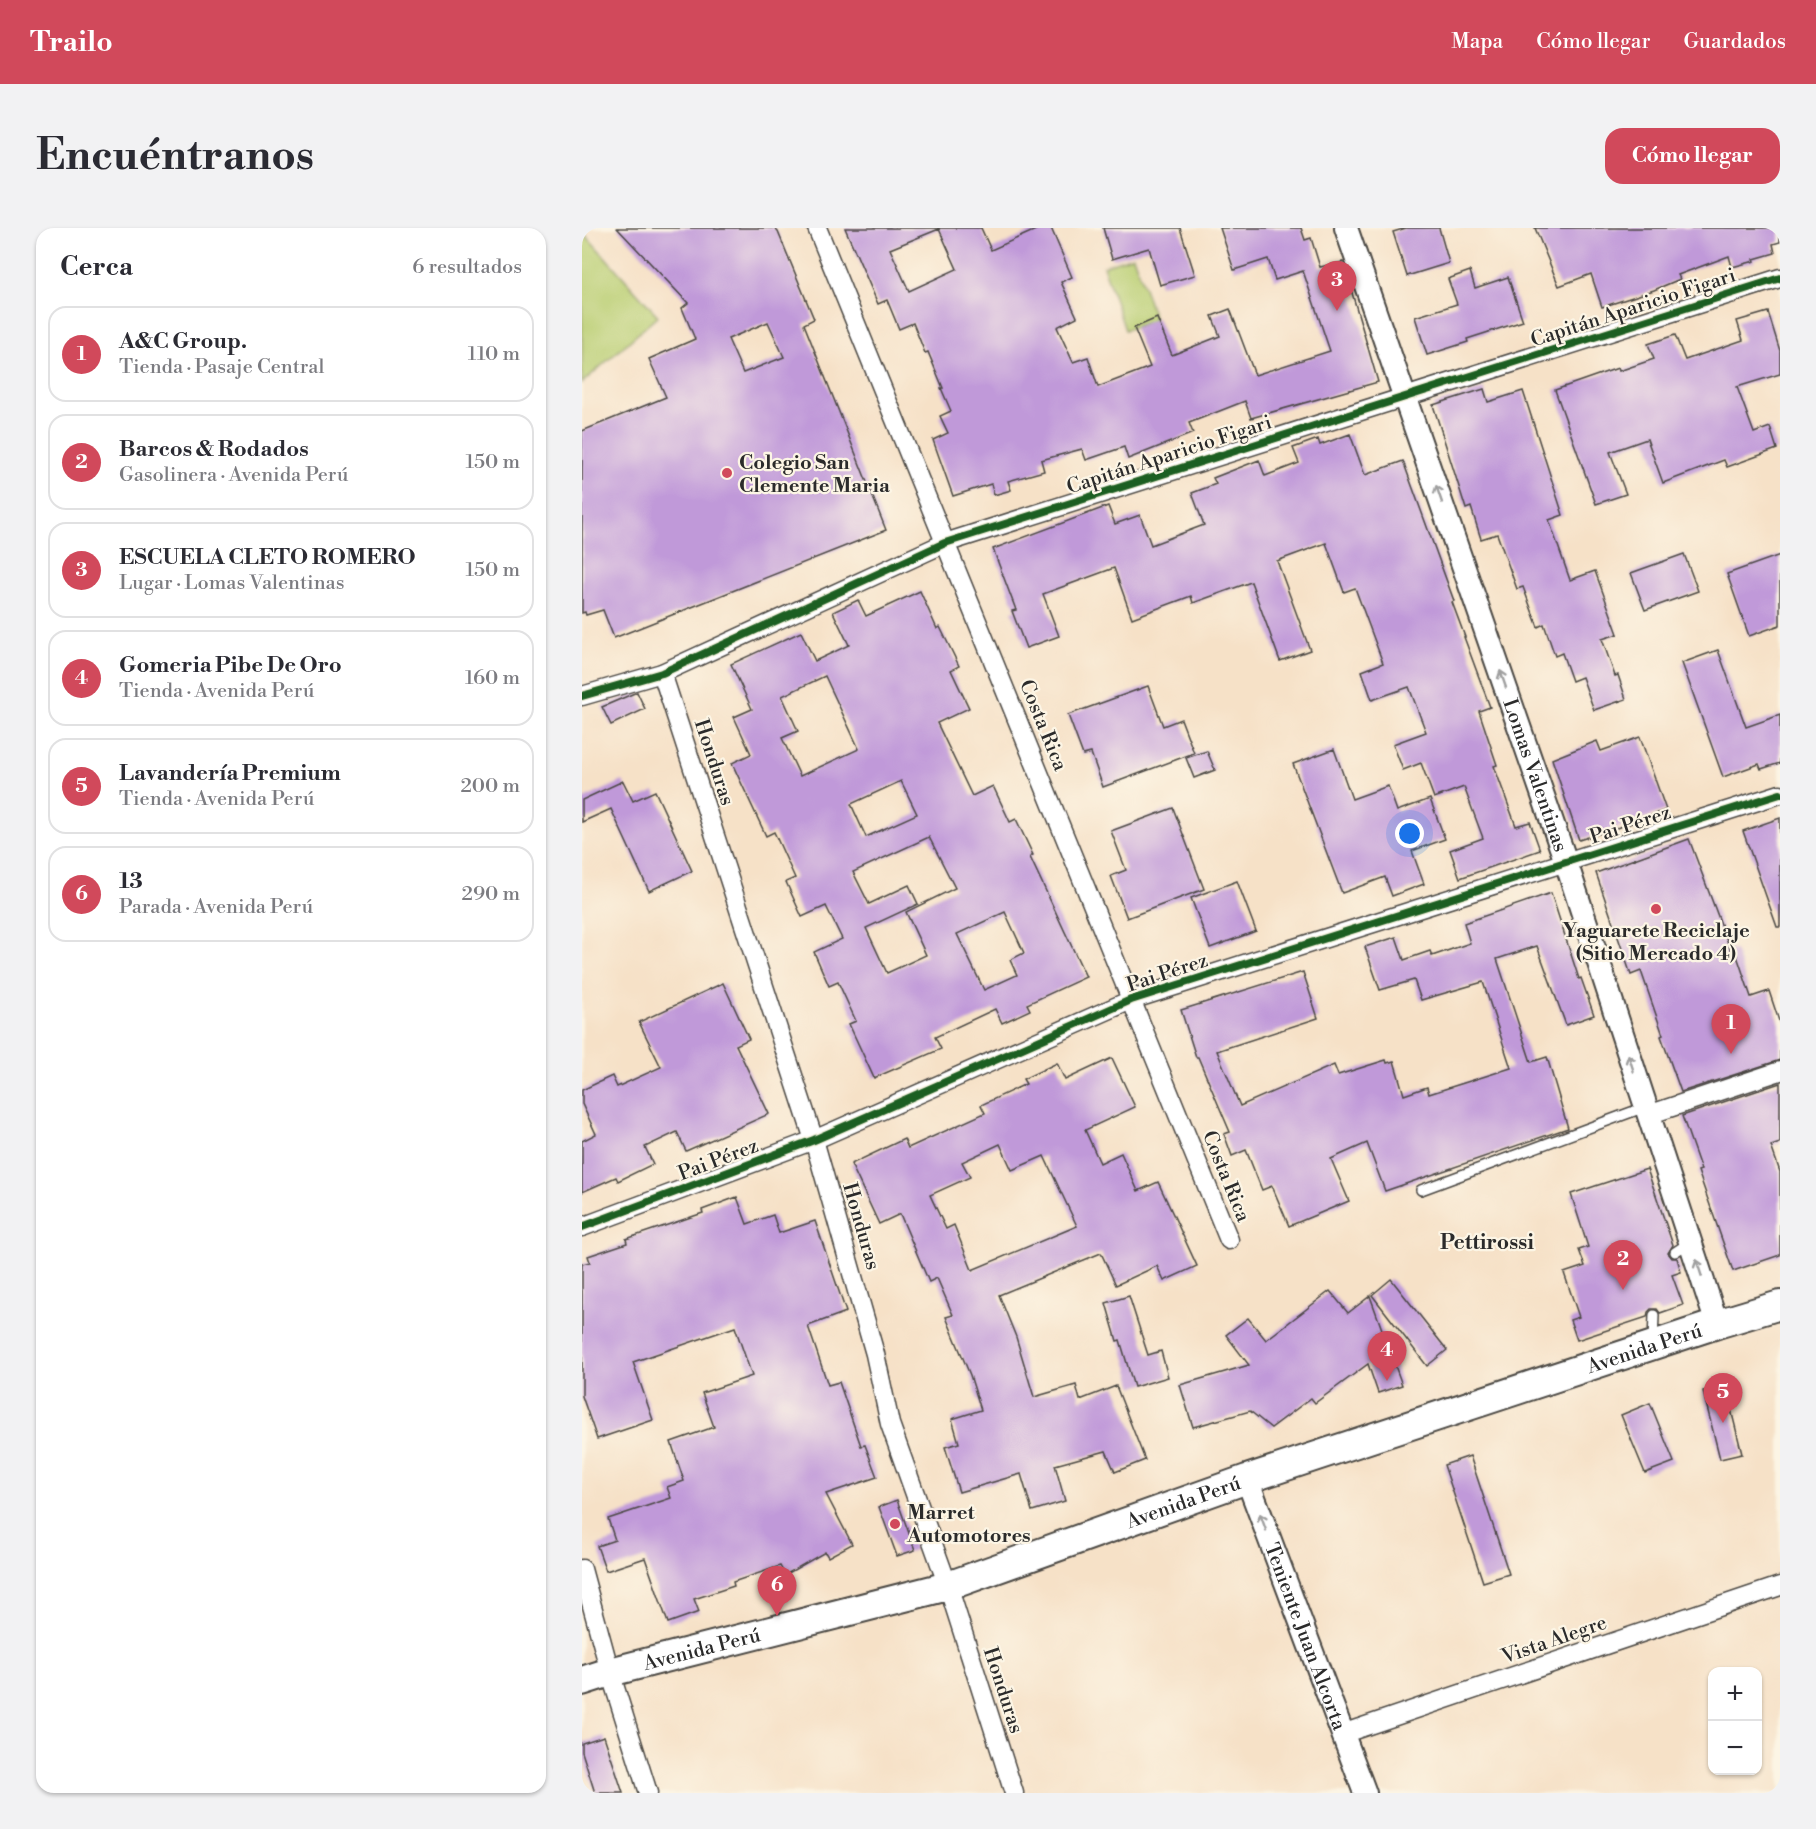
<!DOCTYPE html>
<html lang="es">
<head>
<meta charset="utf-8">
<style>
  :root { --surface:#fff; --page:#f2f2f3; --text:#2b2b33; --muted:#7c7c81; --line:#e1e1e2; --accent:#d1495b }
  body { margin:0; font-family:"Libre Bodoni",serif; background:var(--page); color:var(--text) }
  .controls { position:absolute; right:18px; bottom:18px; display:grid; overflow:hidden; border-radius:12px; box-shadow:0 2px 4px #0004 }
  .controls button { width:54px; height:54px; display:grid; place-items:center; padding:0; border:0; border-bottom:2px solid var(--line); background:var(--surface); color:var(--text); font:30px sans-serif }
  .you { position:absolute; left:828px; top:606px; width:21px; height:21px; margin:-15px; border:4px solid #fff; border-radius:50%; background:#1a73e8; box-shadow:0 0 0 9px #1a73e833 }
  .badge { display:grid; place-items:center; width:39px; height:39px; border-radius:50%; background:var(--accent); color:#fff; font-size:20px; font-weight:700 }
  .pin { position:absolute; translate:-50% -50px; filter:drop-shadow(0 2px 3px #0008) }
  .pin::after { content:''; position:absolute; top:32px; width:21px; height:18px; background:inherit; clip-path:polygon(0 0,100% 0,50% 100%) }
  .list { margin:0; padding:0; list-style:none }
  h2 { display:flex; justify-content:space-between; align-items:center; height:78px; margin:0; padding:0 24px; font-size:26px }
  h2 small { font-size:20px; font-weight:400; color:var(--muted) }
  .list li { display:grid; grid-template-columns:39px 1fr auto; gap:18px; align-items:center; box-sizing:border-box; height:96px; margin:0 12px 12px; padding:0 12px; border:2px solid var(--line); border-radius:18px }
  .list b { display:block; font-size:22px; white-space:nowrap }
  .list p { margin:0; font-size:20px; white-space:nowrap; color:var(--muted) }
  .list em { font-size:20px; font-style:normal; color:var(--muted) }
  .map { position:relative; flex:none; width:1198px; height:1565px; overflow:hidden; border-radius:18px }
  header { display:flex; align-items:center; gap:36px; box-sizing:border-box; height:84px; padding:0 30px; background:var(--accent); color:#fff }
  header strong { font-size:28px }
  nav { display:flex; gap:33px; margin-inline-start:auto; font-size:21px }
  .intro { display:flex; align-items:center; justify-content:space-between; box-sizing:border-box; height:144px; padding:0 36px }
  h1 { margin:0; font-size:42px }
  .button { padding:15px 27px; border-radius:18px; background:var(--accent); color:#fff; font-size:21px; font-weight:700 }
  main { display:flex; gap:36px; padding:0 36px }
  aside { flex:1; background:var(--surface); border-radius:18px; box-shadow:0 2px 4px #0004 }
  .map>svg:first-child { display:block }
</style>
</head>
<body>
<header>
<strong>Trailo</strong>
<nav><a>Mapa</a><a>Cómo llegar</a><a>Guardados</a></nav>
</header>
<div class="intro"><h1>Encuéntranos</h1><a class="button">Cómo llegar</a></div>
<main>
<aside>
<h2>Cerca<small>6 resultados</small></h2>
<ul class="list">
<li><span class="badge">1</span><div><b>A&amp;C Group.</b><p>Tienda · Pasaje Central</p></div><em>110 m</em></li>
<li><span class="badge">2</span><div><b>Barcos &amp; Rodados</b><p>Gasolinera · Avenida Perú</p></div><em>150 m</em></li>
<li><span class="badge">3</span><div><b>ESCUELA CLETO ROMERO</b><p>Lugar · Lomas Valentinas</p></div><em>150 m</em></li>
<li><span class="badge">4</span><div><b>Gomeria Pibe De Oro</b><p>Tienda · Avenida Perú</p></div><em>160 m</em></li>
<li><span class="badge">5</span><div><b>Lavandería Premium</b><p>Tienda · Avenida Perú</p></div><em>200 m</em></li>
<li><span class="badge">6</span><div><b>13</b><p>Parada · Avenida Perú</p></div><em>290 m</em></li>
</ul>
</aside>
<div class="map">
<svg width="1198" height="1565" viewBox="0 0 1198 1565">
  <rect width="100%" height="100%" fill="#fcf5e5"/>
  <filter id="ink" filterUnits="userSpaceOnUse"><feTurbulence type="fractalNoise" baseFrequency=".0167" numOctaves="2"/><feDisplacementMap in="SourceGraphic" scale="12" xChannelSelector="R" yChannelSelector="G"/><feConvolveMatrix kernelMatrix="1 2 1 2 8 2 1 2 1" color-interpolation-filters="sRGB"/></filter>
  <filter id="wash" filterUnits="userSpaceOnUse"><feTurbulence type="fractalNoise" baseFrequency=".008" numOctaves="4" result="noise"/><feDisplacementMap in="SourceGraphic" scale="24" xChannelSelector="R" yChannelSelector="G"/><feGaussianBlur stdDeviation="1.35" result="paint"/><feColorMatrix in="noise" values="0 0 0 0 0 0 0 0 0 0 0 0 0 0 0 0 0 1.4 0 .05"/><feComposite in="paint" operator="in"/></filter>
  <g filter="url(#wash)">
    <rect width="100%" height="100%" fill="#f6e1c7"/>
    <g fill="#b8cd70" stroke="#727c4e" stroke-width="1.5">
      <polygon points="0,3 76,88 0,155"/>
      <polygon points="551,28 573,92 543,102 521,38"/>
    </g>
    <g id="blocks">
      <g fill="#c099d9" fill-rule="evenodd">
        <path d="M 35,0 L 192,0 L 196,4 L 232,91 L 222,96 L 304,302 L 32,410 L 21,382 L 4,387 L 3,384 L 0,385 L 0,203 L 84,169 L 67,131 L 113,111 L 100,80 L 106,75 ZM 186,94 L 202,129 L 161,145 L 146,111 Z"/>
        <path d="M 263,0 L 399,0 L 409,22 L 458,0 L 469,0 L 490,49 L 479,54 L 495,89 L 475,99 L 491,134 L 506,129 L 516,159 L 568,139 L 552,100 L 575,90 L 590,127 L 638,108 L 630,88 L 648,81 L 673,147 L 748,123 L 721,43 L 693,52 L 686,31 L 652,42 L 638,0 L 719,0 L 723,12 L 729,10 L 738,39 L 761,34 L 796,154 L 669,190 L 663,173 L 607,195 L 611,205 L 546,231 L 542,219 L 504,232 L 500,221 L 459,232 L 462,243 L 426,253 L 429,262 L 412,267 L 409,256 L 371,268 L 351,212 L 366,205 L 358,188 L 369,183 L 359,160 L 361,160 L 346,124 L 343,125 L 331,95 L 317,101 L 305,72 L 296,76 ZM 357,1 L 375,41 L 327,63 L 308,21 Z"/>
        <polygon points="521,0 598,0 613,47 578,57 567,20 530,31"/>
        <polygon points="824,0 857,0 867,35 825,48 811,4"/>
        <polygon points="953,0 1198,0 1198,14 1191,16 1193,25 1172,31 1173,33 1150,39 1147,28 1096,47 1098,51 1072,62 1020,79 1009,46 977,58"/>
        <polygon points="888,43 893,60 926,49 941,93 885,111 886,114 845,127 833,89 875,76 866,51"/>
        <polygon points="1186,84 1198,123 1198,146 1155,159 1172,205 1188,199 1195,221 1145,239 1142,232 1081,255 1065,211 1028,224 1044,266 1014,276 973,162 1036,140 1037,143 1072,131 1066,116 1093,107 1103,132 1161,112 1155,93"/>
        <polygon points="902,161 906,174 941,163 981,287 967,292 988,352 1013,343 1036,406 1020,411 1033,448 1036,447 1044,471 1012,482 1000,449 990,453 980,425 973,428 962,396 956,399 941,359 935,361 915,306 899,311 889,279 884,281 851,177"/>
        <polygon points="768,206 783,247 821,233 872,373 870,374 883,409 882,409 908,479 897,483 915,537 912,538 934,598 948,594 958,622 878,650 868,622 901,610 882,559 852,570 839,535 821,542 811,516 844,504 827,459 790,472 780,443 801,435 773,360 762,364 744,315 695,333 728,422 698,433 669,354 611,375 609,368 550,390 532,340 461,366 477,408 444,420 430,383 434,382 411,321 526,278 533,296 558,287 569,317 622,297 610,265 634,256 631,250 677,232 683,248 717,235 711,220 736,211 738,217"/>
        <polygon points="1102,326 1116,363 1063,382 1049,345"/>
        <polygon points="1198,327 1198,397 1167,408 1145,346"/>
        <path d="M 338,363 L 355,401 L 358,399 L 377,438 L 369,442 L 387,480 L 355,495 L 390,568 L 411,558 L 428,594 L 434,591 L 451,627 L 448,629 L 504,749 L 445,776 L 448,782 L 420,795 L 413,781 L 353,809 L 359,821 L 292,850 L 267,796 L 274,793 L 256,754 L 247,758 L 232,724 L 260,711 L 244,678 L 220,689 L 204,654 L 213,650 L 192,604 L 184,608 L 150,535 L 169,526 L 152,489 L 170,481 L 149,436 L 219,404 L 233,433 L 267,417 L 251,384 L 276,372 L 284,388 ZM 243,448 L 277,521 L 218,548 L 200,510 L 216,503 L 200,468 ZM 319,553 L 335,586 L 284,609 L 269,576 ZM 347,609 L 373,660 L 324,684 L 344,727 L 305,745 L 284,700 L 336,676 L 327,657 L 287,676 L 271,644 ZM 423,684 L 442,725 L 428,732 L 435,747 L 402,762 L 375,706 Z"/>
        <polygon points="1136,422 1164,499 1198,487 1198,535 1179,541 1177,536 1141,549 1100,435"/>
        <polygon points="566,458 581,498 599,491 612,525 521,559 509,525 501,527 486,487"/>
        <polygon points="55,464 63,481 29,497 20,479"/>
        <polygon points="1058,509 1084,582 1053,594 997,612 970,531 1015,513 1019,523"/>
        <polygon points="752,521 770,571 806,558 815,583 848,571 863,611 830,623 842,656 810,668 803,649 760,665 711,536"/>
        <polygon points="625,523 633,542 612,550 604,530"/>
        <polygon points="41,553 51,573 73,563 110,643 67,663 29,581 0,594 0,572"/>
        <polygon points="591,580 622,661 545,690 529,648 544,642 529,603"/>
        <polygon points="1198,590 1198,699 1195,699 1161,603"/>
        <polygon points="1107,611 1149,723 1153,722 1169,769 1187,763 1198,796 1198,832 1099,864 1079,808 1081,807 1059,743 1049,747 1014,645"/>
        <polygon points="655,653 674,703 628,720 609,670"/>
        <polygon points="969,665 997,751 999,750 1012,787 984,797 955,718 915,731 949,834 965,829 986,900 803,963 785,915 749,931 767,973 707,998 690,958 680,962 664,922 650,928 642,906 648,904 616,829 614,829 599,782 721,744 736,790 635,823 658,878 752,837 756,847 804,832 805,835 812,833 822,867 845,859 847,866 929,840 901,754 839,772 832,752 798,762 783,719 814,709 822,732 848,723 850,728 888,715 882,695"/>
        <polygon points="141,755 167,811 154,817 187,886 104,923 95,904 63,919 71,936 36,953 34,949 0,964 0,913 14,906 0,876 0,862 30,848 35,859 79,839 57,794"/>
        <path d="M 530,830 L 553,879 L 503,902 L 518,935 L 539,925 L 556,963 L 576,954 L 615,1038 L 582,1053 L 575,1038 L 534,1057 L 519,1025 L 417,1067 L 434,1109 L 452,1169 L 494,1157 L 498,1172 L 534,1158 L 563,1232 L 533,1244 L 524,1223 L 473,1237 L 483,1273 L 450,1283 L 439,1246 L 377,1264 L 363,1219 L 377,1215 L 370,1191 L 399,1182 L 388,1147 L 364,1089 L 371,1087 L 355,1050 L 347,1054 L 318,986 L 297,996 L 269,936 L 322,911 L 326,920 L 403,885 L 399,877 L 444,856 L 441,851 L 475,835 L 483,852 ZM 418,916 L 430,942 L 462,928 L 495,998 L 390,1042 L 372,997 L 364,1001 L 348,967 L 388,949 L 380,934 Z"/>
        <polygon points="1198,855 1198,915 1189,918 1198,944 1198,1027 1151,1043 1116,943 1119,942 1100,888"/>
        <polygon points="1065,941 1091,1017 1086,1025 1090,1030 1095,1030 1099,1044 1090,1047 1101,1077 1078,1085 1075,1081 1069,1081 1066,1084 1065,1089 995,1112 988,1092 997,1089 982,1045 1003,1038 997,1022 1006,1019 989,966"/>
        <polygon points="155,969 165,996 191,987 197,1005 233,993 264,1084 226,1098 246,1157 257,1154 279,1218 283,1217 295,1249 244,1266 270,1316 246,1329 243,1324 203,1347 198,1338 151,1354 152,1358 112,1371 117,1384 86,1395 63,1330 24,1343 15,1318 33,1312 26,1291 89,1270 85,1259 102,1253 89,1214 132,1199 120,1165 170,1148 153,1099 51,1134 71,1192 15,1211 0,1168 0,1036 8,1034 6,1028 45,1015 44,1011 121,985 120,982"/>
        <polygon points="809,1051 865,1122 845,1138 790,1067"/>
        <polygon points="748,1063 766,1085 788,1068 820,1157 796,1165 786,1136 733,1175 729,1170 689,1200 668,1183 611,1199 598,1157 667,1137 644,1107 666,1090 684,1112"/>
        <polygon points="547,1068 566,1127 579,1123 586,1149 552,1159 538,1112 535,1113 524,1075"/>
        <polygon points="1143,1157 1160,1226 1138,1231 1121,1163"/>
        <polygon points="1068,1175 1092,1234 1063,1245 1039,1187"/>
        <polygon points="888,1228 927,1346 901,1354 862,1237"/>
        <polygon points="315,1272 333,1322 315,1328 297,1279"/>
        <polygon points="22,1508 41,1565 13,1565 0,1524 0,1515"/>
      </g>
    </g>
  </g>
  <g filter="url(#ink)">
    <use href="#blocks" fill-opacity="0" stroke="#494642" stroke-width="1.5"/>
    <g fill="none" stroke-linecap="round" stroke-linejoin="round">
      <g stroke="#494642" stroke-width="12">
        <g id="service">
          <polyline points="839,962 1063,879"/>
          <polyline points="1093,1024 1108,1014"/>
          <polyline points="1071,1114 1072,1087"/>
        </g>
      </g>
      <g stroke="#494642" stroke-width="21">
        <g id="minor">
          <polyline points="235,0 647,1012"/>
          <polyline points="80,445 232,912 293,1126 308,1196 366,1358 432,1565"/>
          <polyline points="0,468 80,445 363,315 1198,50"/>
          <polyline points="1066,887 1198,843"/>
          <polyline points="0,999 232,912 549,772 1198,566"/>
          <polyline points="0,1341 28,1444 66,1565"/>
          <polyline points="760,1506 1198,1358"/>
        </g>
      </g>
      <g stroke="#494642" stroke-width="26">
        <g id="tertiary">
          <path id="s1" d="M 764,0 L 984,634 L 1135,1096"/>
          <path id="s2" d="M 665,1251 L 783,1565"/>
        </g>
      </g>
      <g stroke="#494642" stroke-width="32">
        <g id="primary">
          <path id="s3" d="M 0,1453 L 28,1444 L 366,1358 L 665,1251 L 1135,1096 L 1198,1077"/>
        </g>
      </g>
      <use href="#service" stroke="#fff" stroke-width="9"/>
      <use href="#minor" stroke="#fff" stroke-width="18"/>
      <use href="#tertiary" stroke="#fff" stroke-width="22"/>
      <use href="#primary" stroke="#fff" stroke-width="28"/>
      <g stroke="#fcf5e5" stroke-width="11">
        <g id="cycleway">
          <polyline points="0,468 80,445 363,315 1198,50"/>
          <polyline points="0,999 232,912 549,772 1198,566"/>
        </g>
      </g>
      <use href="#cycleway" stroke="#1b5e20" stroke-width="8"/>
    </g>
    <defs><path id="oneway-shaft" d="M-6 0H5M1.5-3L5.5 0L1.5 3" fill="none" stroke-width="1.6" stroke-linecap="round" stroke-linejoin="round" transform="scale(1.5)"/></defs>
    <g stroke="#a0a0a0">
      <use href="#oneway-shaft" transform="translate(857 266) rotate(-109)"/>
      <use href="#oneway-shaft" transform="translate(921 451) rotate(-109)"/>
      <use href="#oneway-shaft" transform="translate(1049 835) rotate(-108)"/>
      <use href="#oneway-shaft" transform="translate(1117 1040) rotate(-108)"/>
      <use href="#oneway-shaft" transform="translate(681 1294) rotate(-110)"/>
    </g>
  </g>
  <g fill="#d1495b" stroke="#fcf5e5" stroke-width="2">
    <circle cx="145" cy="245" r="6"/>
    <circle cx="1074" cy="681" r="6"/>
    <circle cx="313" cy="1296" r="6"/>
  </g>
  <g text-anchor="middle" stroke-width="4.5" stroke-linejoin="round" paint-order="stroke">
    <g font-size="20" fill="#2b2b2b" stroke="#fcf5e5">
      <text transform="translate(1051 79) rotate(-18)" y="7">Capitán Aparicio Figari</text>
      <text transform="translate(587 226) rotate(-18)" y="7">Capitán Aparicio Figari</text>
      <text transform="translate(462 497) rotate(68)" y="7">Costa Rica</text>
      <text transform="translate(133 534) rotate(72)" y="7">Honduras</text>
      <text dy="7" stroke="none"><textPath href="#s1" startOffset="579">Lomas Valentinas</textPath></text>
      <text transform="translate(1048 596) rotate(-18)" y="7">Pai Pérez</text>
      <text transform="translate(585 744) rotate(-18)" y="7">Pai Pérez</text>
      <text transform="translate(136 931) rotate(-21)" y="7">Pai Pérez</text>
      <text transform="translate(645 948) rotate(68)" y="7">Costa Rica</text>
      <text transform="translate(280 998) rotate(74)" y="7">Honduras</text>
      <text dy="7" stroke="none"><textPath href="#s3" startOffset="1114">Avenida Perú</textPath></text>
      <text dy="7" stroke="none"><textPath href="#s3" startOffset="628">Avenida Perú</textPath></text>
      <text dy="7" stroke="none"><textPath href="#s2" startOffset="168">Teniente Juan Alcorta</textPath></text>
      <text transform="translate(972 1411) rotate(-19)" y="7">Vista Alegre</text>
      <text dy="7" stroke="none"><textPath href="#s3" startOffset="124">Avenida Perú</textPath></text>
      <text transform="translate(422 1462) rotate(72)" y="7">Honduras</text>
    </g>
    <g font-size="20" font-weight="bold" fill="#2b2b2b" stroke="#fcf5e5" text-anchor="start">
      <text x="157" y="241">Colegio San<tspan x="157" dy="23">Clemente Maria</tspan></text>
      <text x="1074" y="709" text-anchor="middle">Yaguarete Reciclaje<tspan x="1074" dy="23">(Sitio Mercado 4)</tspan></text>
      <text x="325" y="1291">Marret<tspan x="325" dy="23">Automotores</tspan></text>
    </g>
    <g font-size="21" font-weight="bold" fill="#2b2b2b" stroke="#fcf5e5">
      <text x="905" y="1021">Pettirossi</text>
    </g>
  </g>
</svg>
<div class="controls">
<button>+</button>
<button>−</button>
</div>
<div class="you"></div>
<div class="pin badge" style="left:1149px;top:826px">1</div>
<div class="pin badge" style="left:1041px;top:1062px">2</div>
<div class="pin badge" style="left:755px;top:83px">3</div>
<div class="pin badge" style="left:805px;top:1153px">4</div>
<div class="pin badge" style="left:1141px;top:1195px">5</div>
<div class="pin badge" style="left:195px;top:1388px">6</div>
</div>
</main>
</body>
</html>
